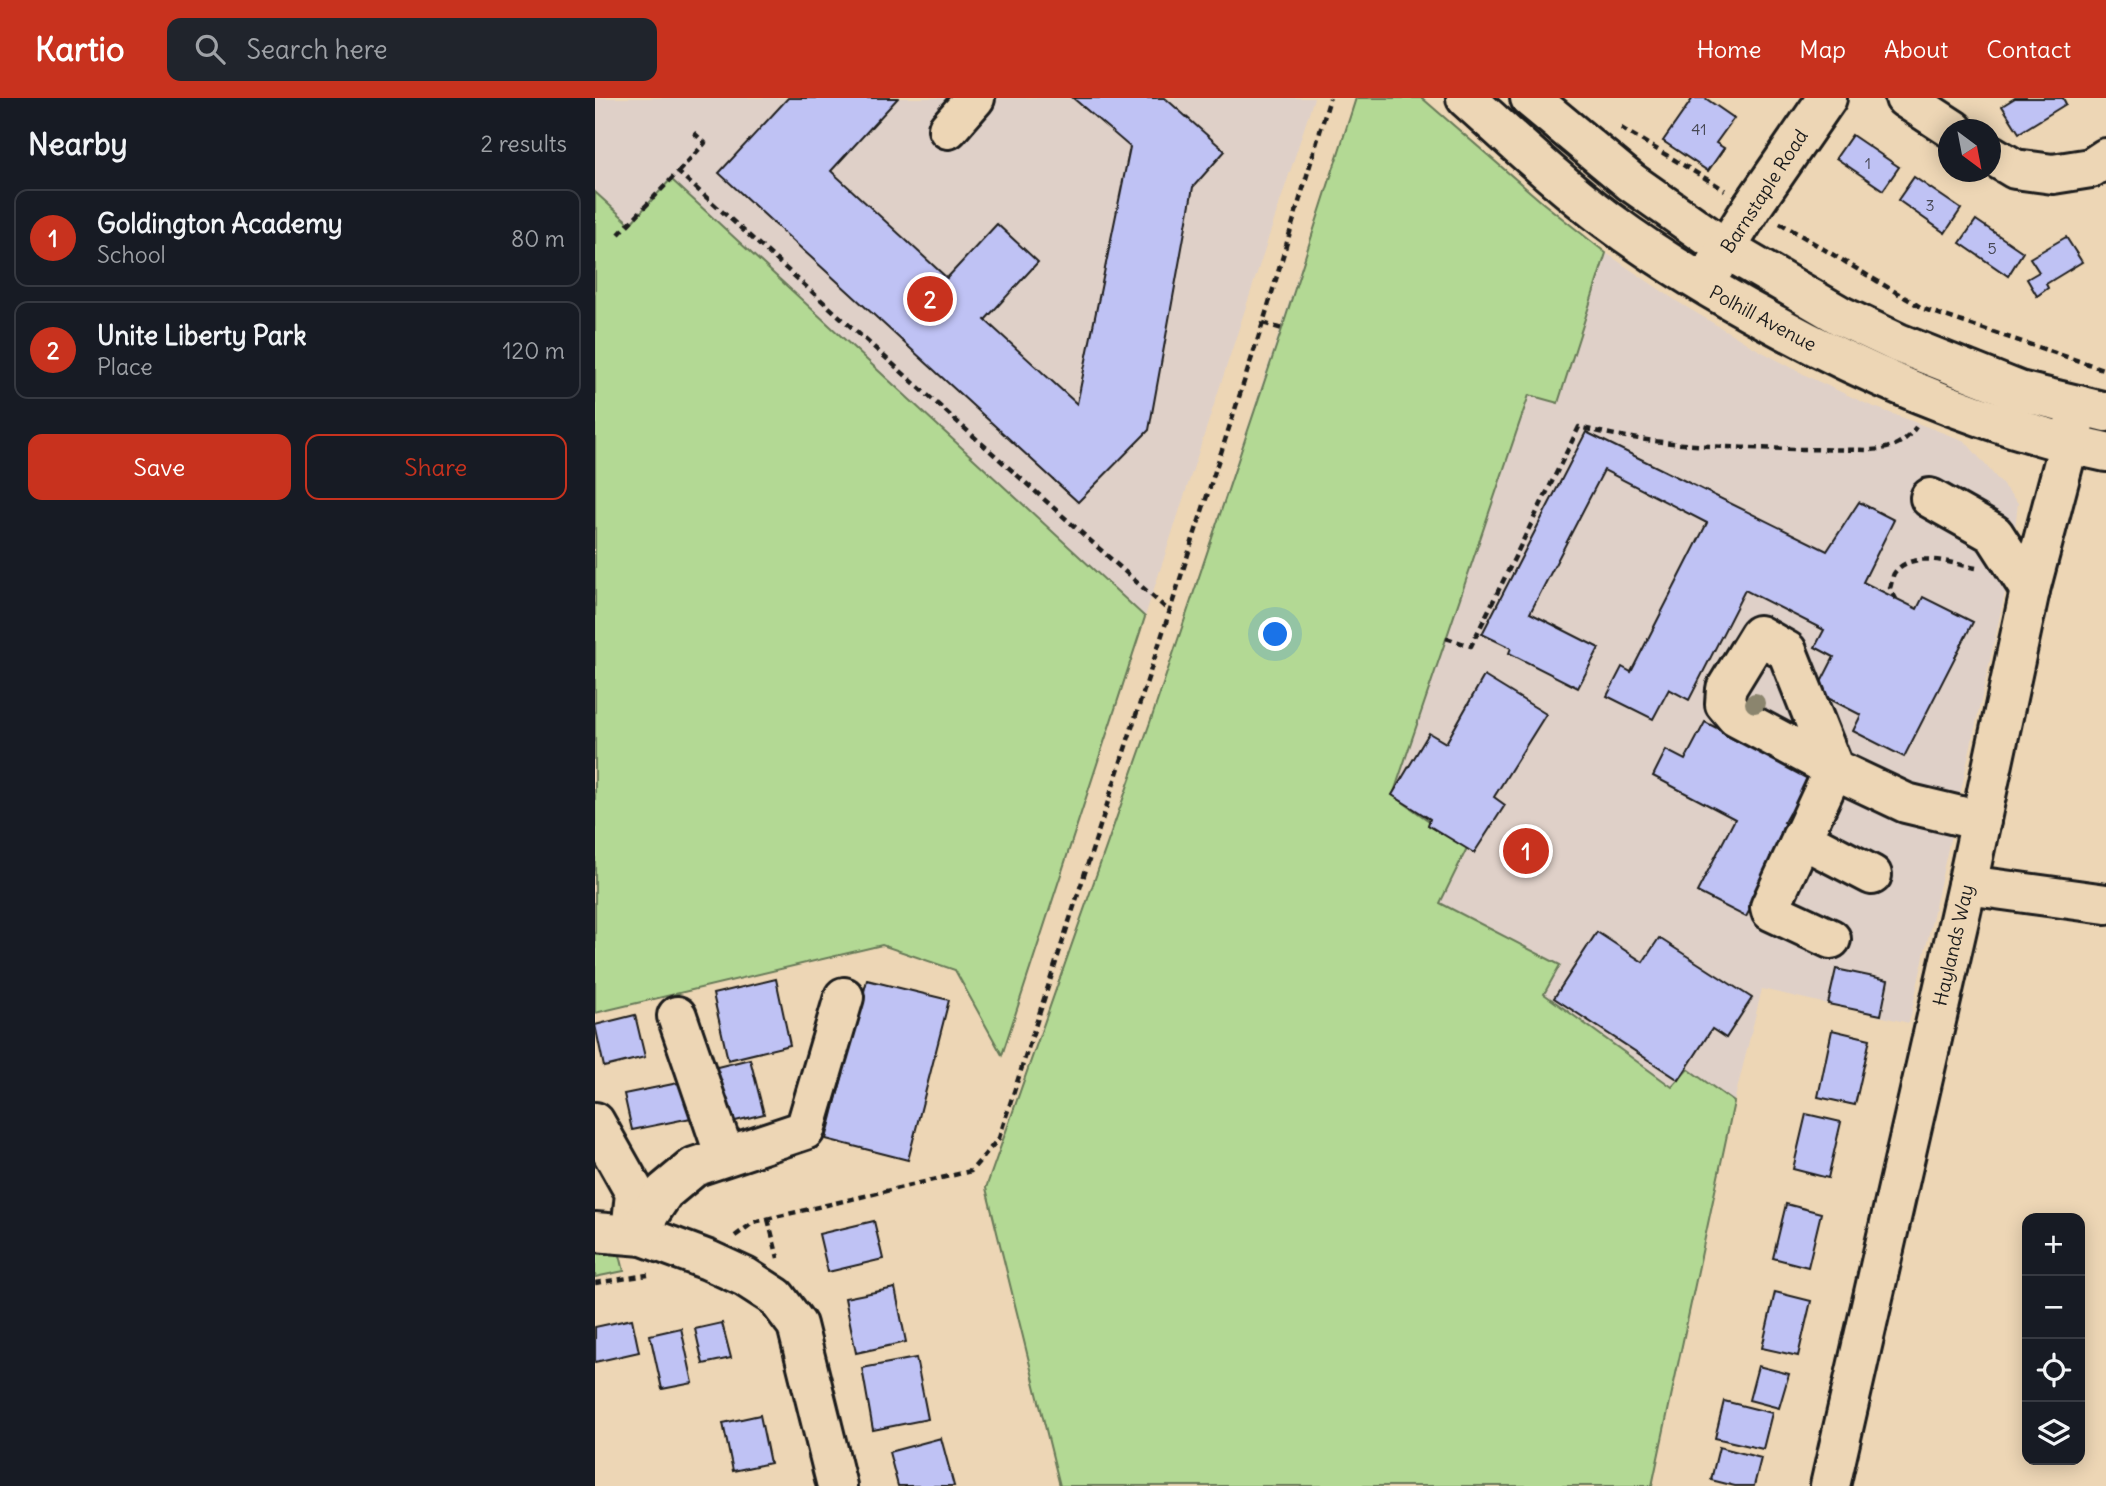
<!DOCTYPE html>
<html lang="en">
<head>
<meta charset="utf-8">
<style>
  :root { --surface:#171b24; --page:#20242c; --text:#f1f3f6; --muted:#9ea1a6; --line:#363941; --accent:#c8321e }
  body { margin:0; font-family:Delius,sans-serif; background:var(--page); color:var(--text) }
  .controls { position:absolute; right:21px; bottom:21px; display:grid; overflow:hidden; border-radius:14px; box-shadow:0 4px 18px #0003 }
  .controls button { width:63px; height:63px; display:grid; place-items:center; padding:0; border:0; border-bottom:2px solid var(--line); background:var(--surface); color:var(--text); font:35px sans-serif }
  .compass { position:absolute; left:1343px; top:21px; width:63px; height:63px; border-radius:50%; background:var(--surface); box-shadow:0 4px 18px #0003; rotate:148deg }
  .you { position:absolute; left:681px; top:537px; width:24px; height:24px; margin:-18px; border:5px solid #fff; border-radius:50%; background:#1a73e8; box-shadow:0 0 0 10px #1a73e833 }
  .badge { display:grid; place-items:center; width:46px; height:46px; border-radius:50%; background:var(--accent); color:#fff; font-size:23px; font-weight:700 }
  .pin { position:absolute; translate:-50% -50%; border:4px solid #fff; box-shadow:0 2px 7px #0006 }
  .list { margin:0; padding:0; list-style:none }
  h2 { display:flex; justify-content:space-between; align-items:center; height:91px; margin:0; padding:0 28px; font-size:30px }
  h2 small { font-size:23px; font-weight:400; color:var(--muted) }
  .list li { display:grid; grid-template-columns:46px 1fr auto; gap:21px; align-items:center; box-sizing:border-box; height:98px; margin:0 14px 14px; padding:0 14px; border:2px solid var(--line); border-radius:14px }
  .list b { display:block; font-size:26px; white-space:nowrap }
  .list p { margin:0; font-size:23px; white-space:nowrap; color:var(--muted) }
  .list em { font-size:23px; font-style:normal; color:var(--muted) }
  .actions { display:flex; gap:14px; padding:21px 28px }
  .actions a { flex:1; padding:16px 0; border:2px solid var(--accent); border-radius:14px; text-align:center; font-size:24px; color:var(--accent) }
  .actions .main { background:var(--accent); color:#fff }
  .icon { flex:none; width:38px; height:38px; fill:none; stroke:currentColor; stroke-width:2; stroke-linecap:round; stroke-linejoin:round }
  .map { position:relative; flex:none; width:1511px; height:1388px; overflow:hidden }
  header { display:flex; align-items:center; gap:42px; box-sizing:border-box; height:98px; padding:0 35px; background:var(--accent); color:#fff }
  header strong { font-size:33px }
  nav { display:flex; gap:38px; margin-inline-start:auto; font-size:24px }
  .search { width:490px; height:63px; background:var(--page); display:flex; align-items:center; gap:18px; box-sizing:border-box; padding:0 24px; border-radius:14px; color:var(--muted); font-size:26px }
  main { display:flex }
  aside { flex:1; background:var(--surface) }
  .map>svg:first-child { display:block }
</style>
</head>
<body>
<header>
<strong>Kartio</strong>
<div class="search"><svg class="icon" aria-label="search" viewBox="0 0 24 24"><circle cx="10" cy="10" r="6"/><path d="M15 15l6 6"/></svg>Search here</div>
<nav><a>Home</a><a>Map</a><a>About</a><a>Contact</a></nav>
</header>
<main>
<aside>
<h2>Nearby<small>2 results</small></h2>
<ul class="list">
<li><span class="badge">1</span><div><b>Goldington Academy</b><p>School</p></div><em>80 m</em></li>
<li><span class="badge">2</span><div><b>Unite Liberty Park</b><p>Place</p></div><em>120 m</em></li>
</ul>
<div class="actions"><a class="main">Save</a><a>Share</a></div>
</aside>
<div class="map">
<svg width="1511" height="1388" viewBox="0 0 1511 1388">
  <rect width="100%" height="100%" fill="#edd6b5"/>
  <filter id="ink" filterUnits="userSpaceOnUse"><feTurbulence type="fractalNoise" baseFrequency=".0143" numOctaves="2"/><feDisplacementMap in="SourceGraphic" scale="14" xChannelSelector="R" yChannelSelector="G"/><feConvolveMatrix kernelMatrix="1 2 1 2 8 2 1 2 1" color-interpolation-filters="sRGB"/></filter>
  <g filter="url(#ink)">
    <g fill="#dfd0c8">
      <polygon points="0,0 719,0 407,957 360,872 287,847 0,915"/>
      <polygon points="739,68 1011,155 1083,204 1160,250 1216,280 1274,307 1370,343 1423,405 1415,473 1314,925 1167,891 1139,1004 1057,1388 465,1388 391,1090 558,616"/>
    </g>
    <g fill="#b3d994" stroke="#687a58" stroke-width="2">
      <polygon points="761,0 827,0 948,105 1011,155 963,305 934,297 798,697 872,750 845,805 965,867 949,896 1077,989 1093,971 1139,1004 1057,1388 465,1388 391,1090 558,616 687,231"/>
      <polygon points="76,81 550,519 407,957 360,872 287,847 0,915 0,94 35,126"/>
      <polygon points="0,1144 22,1145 29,1173 0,1179"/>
    </g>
    <g fill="#bfc2f4" stroke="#1c1c1c" stroke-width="2">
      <polygon points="193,0 303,0 236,73 352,180 402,126 443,164 390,222 482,306 535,49 478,0 570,0 630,53 598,89 554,332 483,404 124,75"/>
      <polygon points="1098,0 1110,0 1139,20 1121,45 1129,50 1113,73 1068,43"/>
      <polygon points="1420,0 1468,0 1471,6 1424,35 1407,8"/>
      <polygon points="1257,37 1304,69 1288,92 1241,60"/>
      <polygon points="1319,79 1366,111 1350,135 1303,102"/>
      <polygon points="1381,122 1428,154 1413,178 1365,145"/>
      <polygon points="1471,139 1487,164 1451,186 1453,190 1442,198 1432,181 1444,174 1435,160"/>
      <polygon points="991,334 1232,453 1264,404 1299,422 1268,484 1322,511 1328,499 1378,524 1309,659 1258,633 1266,617 1221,594 1239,559 1220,549 1229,532 1150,492 1094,602 1074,591 1058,621 1012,598 1027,569 1036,574 1112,425 1009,372 935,515 1004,550 983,590 914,555 916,550 887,536"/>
      <polygon points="889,578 951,616 899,699 910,707 879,755 833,727 835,721 797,697 834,635 851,645"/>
      <polygon points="1110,624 1228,685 1208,723 1194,715 1189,724 1198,729 1151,819 1102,794 1140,721 1058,678 1071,652 1090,662"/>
      <polygon points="1002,834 1048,864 1064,840 1157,900 1131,940 1117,931 1084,982 959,900"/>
      <polygon points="1241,871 1293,882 1286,917 1233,906"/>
      <polygon points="181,881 195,947 133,962 118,896"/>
      <polygon points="272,882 354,902 313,1062 231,1041"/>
      <polygon points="40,917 50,959 9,969 0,927"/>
      <polygon points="1237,932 1275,941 1260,1007 1223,999"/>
      <polygon points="155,961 169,1016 124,1027 110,972"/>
      <polygon points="88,984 96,1020 37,1032 29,996"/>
      <polygon points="1211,1016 1246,1024 1233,1080 1198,1071"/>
      <polygon points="1191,1106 1226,1115 1213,1169 1178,1160"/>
      <polygon points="279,1123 288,1161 233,1174 224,1136"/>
      <polygon points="300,1190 311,1244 261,1255 250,1200"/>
      <polygon points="1180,1194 1216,1203 1203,1258 1167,1250"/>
      <polygon points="37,1221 44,1254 0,1264 0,1229"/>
      <polygon points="127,1225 136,1260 108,1266 100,1231"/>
      <polygon points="86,1230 98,1285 67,1291 55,1237"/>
      <polygon points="321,1260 333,1321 278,1332 267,1270"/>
      <polygon points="1163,1268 1194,1276 1184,1310 1154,1302"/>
      <polygon points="1129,1303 1177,1315 1168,1351 1120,1340"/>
      <polygon points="165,1317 175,1365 138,1373 128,1325"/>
      <polygon points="346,1340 359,1388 303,1388 294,1354"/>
      <polygon points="1124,1349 1166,1360 1159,1388 1140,1388 1116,1382"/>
    </g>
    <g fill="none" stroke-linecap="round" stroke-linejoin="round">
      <g stroke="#1c1c1c" stroke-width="44">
        <g id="minor">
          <path d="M 871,0 C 917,41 962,84 1011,121 C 1063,160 1119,194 1177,225 C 1282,282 1393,329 1511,354"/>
          <polyline points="935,0 1036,84 1131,151 1246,218 1303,245 1424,293 1511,314"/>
          <polyline points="1310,0 1359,32"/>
          <polyline points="353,31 380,0"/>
          <polyline points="1395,56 1420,71 1458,76 1496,70 1511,60"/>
          <polyline points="1117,173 1157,109 1232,0"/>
          <polyline points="1335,400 1399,436 1435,492"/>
          <polyline points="1206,740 1277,777"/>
          <polyline points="1372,787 1511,806"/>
          <polyline points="1236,841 1176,813 1175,809 1239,671 1192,553 1164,537 1131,591 1130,606 1141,619 1239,671 1311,705 1386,723"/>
          <polyline points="82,918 130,1058"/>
          <polyline points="0,1024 40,1095 36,1135"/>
          <polyline points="0,1134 48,1138 113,1162 150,1179 181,1199 202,1227 242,1388"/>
          <polyline points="48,1138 49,1124 69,1094 99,1069 210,1032 249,899"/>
          <polyline points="1235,1388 1372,787 1435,492 1484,307"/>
        </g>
      </g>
      <g stroke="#1c1c1c" stroke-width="4.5" stroke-dasharray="7 5" stroke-linecap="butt">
        <polyline points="1026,30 1130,92"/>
        <polyline points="83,74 110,45 97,33"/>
        <polyline points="1185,125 1329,211 1511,272"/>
        <polyline points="24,136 83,74 574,513"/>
        <polyline points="668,225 687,231"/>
        <path d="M 1301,501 L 1295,490 C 1297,485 1297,477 1300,474 C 1319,451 1358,466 1381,470"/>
        <path d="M 851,540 L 876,548 L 984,329 C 1077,353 1176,350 1271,352 C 1293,352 1308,347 1321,329"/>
        <polyline points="173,1121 183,1160"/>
        <polyline points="140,1138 159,1124 376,1073 404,1040 668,225 735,0"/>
        <polyline points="0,1185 53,1177"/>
      </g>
      <use href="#minor" stroke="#edd6b5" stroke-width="38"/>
    </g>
    <circle fill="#8b856e" cx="1160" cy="605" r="10"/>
  </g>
  <g text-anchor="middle" stroke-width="7" stroke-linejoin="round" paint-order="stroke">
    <g font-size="16" fill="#454652">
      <text x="1104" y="37">41</text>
      <text x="1273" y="71">1</text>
      <text x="1335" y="113">3</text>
      <text x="1397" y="156">5</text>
    </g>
    <g font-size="19" fill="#1c1c1c" stroke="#edd6b5">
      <text transform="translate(1169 93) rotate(-57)" y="7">Barnstaple Road</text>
      <text transform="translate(1168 220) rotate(28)" y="7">Polhill Avenue</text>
      <text transform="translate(1358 847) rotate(-77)" y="7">Haylands Way</text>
    </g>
  </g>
</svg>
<div class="controls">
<button>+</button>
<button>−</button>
<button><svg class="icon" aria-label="locate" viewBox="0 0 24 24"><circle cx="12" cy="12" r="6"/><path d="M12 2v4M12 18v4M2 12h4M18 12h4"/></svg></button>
<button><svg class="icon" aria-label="layers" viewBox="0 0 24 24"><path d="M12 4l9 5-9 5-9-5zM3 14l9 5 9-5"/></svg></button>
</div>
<svg class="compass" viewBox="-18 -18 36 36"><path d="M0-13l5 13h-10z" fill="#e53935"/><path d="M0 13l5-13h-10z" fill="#9ea1a6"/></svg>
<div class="you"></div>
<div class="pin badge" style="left:931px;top:753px">1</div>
<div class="pin badge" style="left:335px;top:201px">2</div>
</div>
</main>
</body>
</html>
